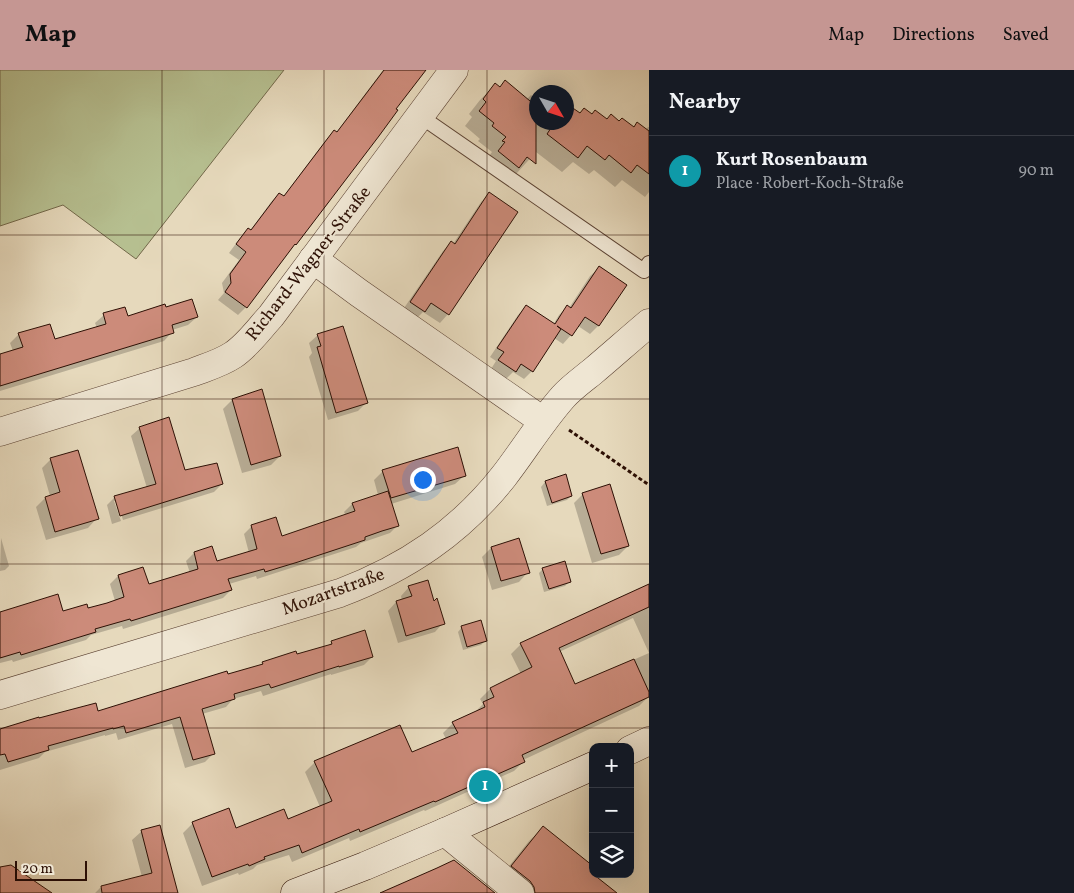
<!DOCTYPE html>
<html lang="en">
<head>
<meta charset="utf-8">
<style>
  :root { --surface:#171b24; --page:#242831; --text:#f1f3f6; --muted:#9ea1a6; --line:#363941; --accent:#c59692 }
  body { margin:0; font-family:Vollkorn,serif; background:var(--page); color:var(--text) }
  .controls { position:absolute; right:15px; bottom:15px; display:grid; overflow:hidden; border-radius:10px; box-shadow:0 5px 20px #0002 }
  .controls button { width:45px; height:45px; display:grid; place-items:center; padding:0; border:0; border-bottom:1px solid var(--line); background:var(--surface); color:var(--text); font:25px sans-serif }
  .compass { position:absolute; left:529px; top:15px; width:45px; height:45px; border-radius:50%; background:var(--surface); box-shadow:0 5px 20px #0002; rotate:129deg }
  .scale { position:absolute; left:15px; bottom:12px; width:72px; box-sizing:border-box; padding-left:5px; border:2px solid #2d1005; border-top:0; font-size:14px; line-height:18px; white-space:nowrap; color:#2d1005; -webkit-text-stroke:4px #efe6d3; paint-order:stroke }
  .you { position:absolute; left:422px; top:409px; width:18px; height:18px; margin:-12px; border:4px solid #fff; border-radius:50%; background:#1a73e8; box-shadow:0 0 0 8px #1a73e833 }
  .badge { display:grid; place-items:center; width:32px; height:32px; border-radius:50%; background:var(--accent); color:#fff; font-size:16px; font-weight:700 }
  .pin { position:absolute; translate:-50% -50%; border:2px solid #fff; box-shadow:0 1px 5px #0006 }
  .list { margin:0; padding:0; list-style:none }
  h2 { display:flex; justify-content:space-between; align-items:center; height:65px; margin:0; padding:0 20px; font-size:21px }
  h2 small { font-size:16px; font-weight:400; color:var(--muted) }
  .list li { display:grid; grid-template-columns:32px 1fr auto; gap:15px; align-items:center; box-sizing:border-box; height:70px; padding:0 20px; border-top:1px solid var(--line) }
  .list b { display:block; font-size:19px; white-space:nowrap }
  .list p { margin:0; font-size:16px; white-space:nowrap; color:var(--muted) }
  .list em { font-size:16px; font-style:normal; color:var(--muted) }
  .icon { flex:none; width:28px; height:28px; fill:none; stroke:currentColor; stroke-width:2; stroke-linecap:round; stroke-linejoin:round }
  .map { position:relative; flex:none; width:649px; height:823px; overflow:hidden }
  header { display:flex; align-items:center; gap:30px; box-sizing:border-box; height:70px; padding:0 25px; background:var(--accent); color:#111 }
  header strong { font-size:24px }
  nav { display:flex; gap:28px; margin-inline-start:auto; font-size:18px }
  main { display:flex }
  aside { flex:1; background:var(--surface) }
  .map>svg:first-child { display:block }
</style>
</head>
<body>
<header>
<strong>Map</strong>
<nav><a>Map</a><a>Directions</a><a>Saved</a></nav>
</header>
<main>
<div class="map">
<svg width="649" height="823" viewBox="0 0 649 823">
  <rect width="100%" height="100%" fill="#e6d9bc"/>
  <filter id="stains"><feTurbulence type="fractalNoise" baseFrequency=".004" numOctaves="4"/><feColorMatrix values="0 0 0 0 .2 0 0 0 0 .09 0 0 0 0 .02 0 0 0 .5 -.17"/></filter>
  <radialGradient id="worn" r=".72"><stop offset=".6" stop-color="#630" stop-opacity="0"/><stop offset="1" stop-color="#630" stop-opacity=".3"/></radialGradient>
  <polygon fill="#b6bf90" stroke="#72684a" points="0,0 284,0 136,189 63,135 0,156"/>
  <g fill="#0003" fill-rule="evenodd">
    <polygon points="383,0 425,0 246,237 238,245 218,230 224,223 222,213 239,190 229,183 240,168 248,160 250,161 271,132 279,124 283,127 326,70 334,62 336,63"/>
    <polygon points="505,12 527,29 531,25 536,29 536,52 566,52 579,44 591,46 619,52 633,58 645,60 648,57 649,57 649,122 645,127 622,110 615,117 594,100 589,104 573,92 562,102 536,82 516,104 513,102 503,112 484,97 489,86 492,82 478,71 480,69 465,56 472,47 469,44 480,30 495,15 499,18"/>
    <polygon points="489,124 516,142 448,244 440,253 423,242 415,250 402,241 443,181 451,173 453,174 481,132"/>
    <polygon points="599,198 626,215 598,256 590,264 578,256 571,265 563,274 554,268 532,301 524,309 513,302 506,309 491,299 496,291 490,287 518,245 526,237 553,255 559,245 567,237 569,238 590,206"/>
    <polygon points="104,245 127,247 197,247 188,255 172,260 172,262 164,271 0,321 0,285 13,281 10,273 19,264 54,271 97,258 95,253"/>
    <polygon points="318,265 366,333 358,341 328,350 309,287 312,283 309,273"/>
    <polygon points="232,330 280,386 271,395 242,403 223,339"/>
    <polygon points="140,358 184,401 222,414 214,422 123,450 117,431 114,431 121,451 112,454 107,435 115,427 147,418 131,366"/>
    <polygon points="51,389 97,448 88,458 46,470 36,437 45,428 50,426 42,398"/>
    <polygon points="383,401 465,405 455,414 391,434 398,455 390,463 361,473 356,477 257,509 256,506 229,514 231,520 223,528 123,559 122,556 91,565 86,570 13,592 12,590 0,593 0,548 88,540 115,531 110,514 118,506 143,498 148,515 190,503 186,491 194,483 211,478 216,492 249,483 244,464 252,456 281,467 346,446 344,442 352,434 378,425 374,410"/>
    <polygon points="565,406 571,426 567,430 547,436 541,417 545,412"/>
    <polygon points="583,424 628,476 619,485 592,493 574,433"/>
    <polygon points="1,468 9,496 5,500 0,501"/>
    <polygon points="491,478 528,502 519,512 492,520 482,487"/>
    <polygon points="543,499 569,512 565,516 544,522 539,503"/>
    <path d="M 649,516 L 649,626 L 639,636 L 523,690 L 524,691 L 514,701 L 425,741 L 424,740 L 350,771 L 349,768 L 292,792 L 289,785 L 257,795 L 253,799 L 239,805 L 238,803 L 202,816 L 183,763 L 193,753 L 235,760 L 288,751 L 320,737 L 305,702 L 315,692 L 412,684 L 446,669 L 443,663 L 453,653 L 474,643 L 483,634 L 480,629 L 490,619 L 521,604 L 511,584 L 521,574 ZM 633,548 L 649,583 L 574,616 L 559,582 Z"/>
    <polygon points="409,517 433,533 443,553 435,562 398,573 388,541 396,532 402,531 401,526"/>
    <polygon points="462,557 485,571 481,575 463,580 458,562"/>
    <polygon points="332,572 372,587 364,595 331,605 331,604 263,626 261,621 233,629 226,637 202,644 213,684 205,692 185,698 172,654 118,670 116,663 105,666 105,665 45,682 39,688 0,700 0,660 97,642 260,596 263,593 327,577"/>
    <polygon points="543,758 592,804 615,823 514,823 498,810 529,771"/>
    <polygon points="142,761 175,823 95,823 100,818 142,807 132,770"/>
  </g>
  <g fill="#cc8b7a" stroke="#2d1005">
    <polygon points="384,0 426,0 396,39 398,40 379,66 296,175 295,174 247,238 225,222 231,213 230,204 246,182 236,174 248,158 251,160 279,123 284,126 334,60 337,62"/>
    <polygon points="505,10 536,36 536,94 527,87 519,98 498,81 505,72 502,71 506,67 492,56 494,53 479,41 486,32 483,29 495,13 500,17"/>
    <polygon points="567,34 580,43 584,38 592,44 595,40 607,49 611,44 619,51 622,48 634,57 637,52 649,61 649,104 637,95 631,103 609,85 605,90 587,76 578,88 547,64 555,52 566,52 566,35"/>
    <polygon points="489,122 518,142 449,245 431,233 425,242 410,232 451,171 455,174"/>
    <polygon points="599,196 627,215 599,256 585,247 572,266 557,256 561,259 533,302 521,294 516,302 498,290 504,282 497,278 526,235 555,254 567,235 571,238"/>
    <polygon points="192,229 198,247 172,255 174,263 0,316 0,284 23,277 18,263 50,254 55,269 106,254 103,243 125,237 128,246 165,234 166,237"/>
    <polygon points="343,256 368,333 336,343 317,277 321,276 317,264"/>
    <polygon points="262,319 281,386 251,395 232,329"/>
    <polygon points="169,347 185,400 217,393 223,414 120,446 114,426 156,414 139,357"/>
    <polygon points="458,377 466,406 391,428 382,400"/>
    <polygon points="78,380 99,449 55,462 45,427 60,422 50,388"/>
    <polygon points="566,404 572,426 552,433 545,411"/>
    <polygon points="610,414 629,476 601,484 582,423"/>
    <polygon points="388,421 399,456 382,461 365,467 365,470 298,492 265,502 264,499 228,509 232,520 131,551 130,549 95,559 96,562 21,585 20,582 0,588 0,542 58,524 63,541 87,534 88,538 107,533 124,527 118,505 143,497 149,514 198,499 194,482 212,476 217,491 257,479 251,455 276,447 282,466 355,441 352,433"/>
    <polygon points="519,468 530,503 501,511 491,477"/>
    <polygon points="565,491 571,512 549,519 542,498"/>
    <polygon points="428,510 434,531 437,528 445,554 406,566 396,531 412,526 408,516"/>
    <polygon points="649,514 649,537 559,578 575,614 634,589 649,622 649,627 522,685 525,692 435,732 434,731 360,762 359,759 302,783 299,775 264,787 265,789 249,796 248,794 212,807 192,752 229,738 236,758 284,739 288,749 332,731 314,691 400,655 412,682 458,663 452,652 485,637 483,632 494,627 490,618 532,597 520,573"/>
    <polygon points="481,550 487,571 467,577 461,556"/>
    <polygon points="365,560 373,587 339,597 339,596 271,618 269,614 234,624 235,629 202,639 215,684 193,690 180,647 126,663 124,656 113,659 113,658 48,676 49,680 8,692 5,684 0,685 0,659 39,647 39,648 96,633 98,641 227,601 228,604 263,594 262,592 296,581 297,584 332,574 331,571"/>
    <polygon points="160,755 178,823 102,823 101,816 152,803 141,760"/>
    <polygon points="543,756 593,796 593,804 617,823 535,823 534,817 530,811 511,796"/>
    <polygon points="454,790 495,823 380,823 437,798"/>
    <polygon points="11,795 52,823 0,823 0,797"/>
  </g>
  <g fill="none" stroke-linecap="round" stroke-linejoin="round">
    <g stroke="#5b4233" stroke-width="16">
      <polyline id="service" points="420,46 644,201 649,193"/>
    </g>
    <g stroke="#5b4233" stroke-width="29">
      <g id="minor">
        <polyline points="313,189 359,223 543,351"/>
        <path d="M 0,362 L 194,302 C 207,297 221,293 233,285 C 248,275 259,259 271,246 L 454,0"/>
        <path d="M 0,625 L 340,523 C 406,498 460,462 504,406 C 524,380 541,352 563,327 C 571,318 582,310 592,302 C 611,286 630,269 649,253"/>
        <polyline points="445,762 520,823"/>
      </g>
    </g>
    <g stroke="#2d1005" stroke-width="29">
      <g id="secondary">
        <polyline points="630,680 649,671"/>
        <polyline points="295,823 365,796 445,762 593,696"/>
      </g>
    </g>
    <polyline stroke="#2d1005" stroke-width="3" stroke-dasharray="4 2.5" stroke-linecap="butt" points="569,360 649,415"/>
    <use href="#service" stroke="#efe6d3" stroke-width="14"/>
    <use href="#minor" stroke="#efe6d3" stroke-width="28"/>
    <use href="#secondary" stroke="#efe6d3" stroke-width="28"/>
  </g>
  <path fill="none" stroke="#2d1005" stroke-width="1" stroke-opacity="0.55" d="M 162,0 L 162,823M 324,0 L 324,823M 487,0 L 487,823M 0,165 L 649,165M 0,329 L 649,329M 0,494 L 649,494M 0,658 L 649,658"/>
  <g text-anchor="middle" stroke-width="4" stroke-linejoin="round" paint-order="stroke">
    <g font-size="18" fill="#2d1005" stroke="#efe6d3">
      <text transform="translate(308 193) rotate(-52)" y="6">Richard-Wagner-Straße</text>
      <text transform="translate(333 521) rotate(-20)" y="6">Mozartstraße</text>
    </g>
  </g>
  <rect width="100%" height="100%" filter="url(#stains)"/>
  <rect width="100%" height="100%" fill="url(#worn)"/>
</svg>
<div class="controls">
<button>+</button>
<button>−</button>
<button><svg class="icon" aria-label="layers" viewBox="0 0 24 24"><path d="M12 4l9 5-9 5-9-5zM3 14l9 5 9-5"/></svg></button>
</div>
<svg class="compass" viewBox="-18 -18 36 36"><path d="M0-13l5 13h-10z" fill="#e53935"/><path d="M0 13l5-13h-10z" fill="#9ea1a6"/></svg>
<div class="scale">20 m</div>
<div class="you"></div>
<div class="pin badge" style="left:485px;top:716px;background:#0f9aa8">1</div>
</div>
<aside>
<h2>Nearby<small></small></h2>
<ul class="list">
<li><span class="badge" style="background:#0f9aa8">1</span><div><b>Kurt Rosenbaum</b><p>Place · Robert-Koch-Straße</p></div><em>90 m</em></li>
</ul>
</aside>
</main>
</body>
</html>
